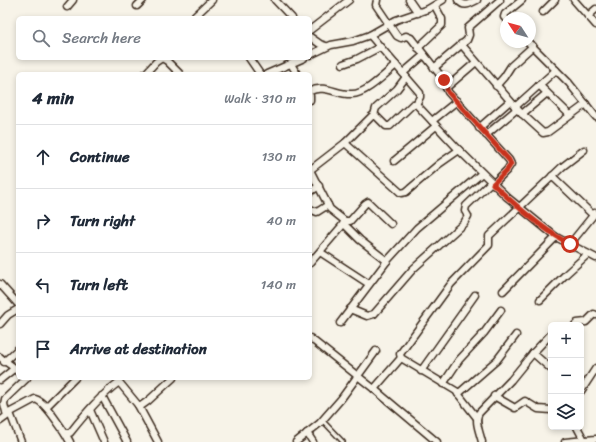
<!DOCTYPE html>
<html lang="en">
<head>
<meta charset="utf-8">
<style>
  :root { --surface:#fff; --page:#f2f2f3; --text:#1f2937; --muted:#747a83; --line:#e0e1e3 }
  body { margin:0; font-family:Sriracha,sans-serif; background:var(--page); color:var(--text) }
  .controls { position:absolute; right:12px; bottom:12px; display:grid; overflow:hidden; border-radius:6px; box-shadow:0 2px 6px #0003 }
  .controls button { width:36px; height:36px; display:grid; place-items:center; padding:0; border:0; border-bottom:1px solid var(--line); background:var(--surface); color:var(--text); font:20px sans-serif }
  .compass { position:absolute; left:500px; top:12px; width:36px; height:36px; border-radius:50%; background:var(--surface); box-shadow:0 2px 6px #0003; rotate:306deg }
  .stop { position:absolute; width:12px; height:12px; margin:-9px; border:3px solid #c8321e; border-radius:50%; background:#fff }
  .stop.end { background:#c8321e; border-color:#fff; box-shadow:0 1px 4px #0008 }
  .list { margin:0; padding:0; list-style:none }
  h2 { display:flex; justify-content:space-between; align-items:center; height:52px; margin:0; padding:0 16px; font-size:17px }
  h2 small { font-size:13px; font-weight:400; color:var(--muted) }
  .list li { display:grid; grid-template-columns:26px 1fr auto; gap:12px; align-items:center; box-sizing:border-box; height:64px; padding:0 16px; border-top:1px solid var(--line) }
  .list b { display:block; font-size:15px; white-space:nowrap }
  .list em { font-size:13px; font-style:normal; color:var(--muted) }
  .icon { flex:none; width:22px; height:22px; fill:none; stroke:currentColor; stroke-width:2; stroke-linecap:round; stroke-linejoin:round }
  .map { position:relative; flex:none; width:596px; height:442px; overflow:hidden }
  .search { position:absolute; background:var(--surface); box-shadow:0 2px 6px #0003; left:16px; top:16px; width:296px; height:44px; display:flex; align-items:center; gap:10px; box-sizing:border-box; padding:0 14px; border-radius:6px; color:var(--muted); font-size:15px }
  .panel { position:absolute; background:var(--surface); box-shadow:0 2px 6px #0003; left:16px; top:72px; width:296px; height:308px; border-radius:6px }
  .map>svg:first-child { display:block }
</style>
</head>
<body>
<div class="map">
<svg width="596" height="442" viewBox="0 0 596 442">
  <rect width="100%" height="100%" fill="#f7f3e8"/>
  <filter id="ink" filterUnits="userSpaceOnUse"><feTurbulence type="fractalNoise" baseFrequency=".025" numOctaves="2"/><feDisplacementMap in="SourceGraphic" scale="8" xChannelSelector="R" yChannelSelector="G"/><feConvolveMatrix kernelMatrix="1 2 1 2 8 2 1 2 1" color-interpolation-filters="sRGB"/></filter>
  <g filter="url(#ink)">
    <g fill="none" stroke-linecap="round" stroke-linejoin="round">
      <g stroke="#3b2a1e" stroke-width="6">
        <polyline id="service" points="322,420 343,442"/>
      </g>
      <g stroke="#3b2a1e" stroke-width="9">
        <g id="minor">
          <polyline points="275,0 292,18"/>
          <polyline points="377,0 376,5 397,36 401,38 406,36 411,38 444,80 448,92 509,160 511,164 507,170 493,184"/>
          <polyline points="409,0 418,13"/>
          <path d="M 458,0 C 464,8 469,4 477,0"/>
          <polyline points="574,0 596,25"/>
          <polyline points="137,6 143,0"/>
          <polyline points="67,7 73,0"/>
          <polyline points="543,12 555,0"/>
          <polyline points="588,16 596,9"/>
          <polyline points="193,18 212,0"/>
          <polyline points="506,19 504,17 505,14 522,0"/>
          <polyline points="310,30 349,0"/>
          <polyline points="370,35 420,93 420,97 416,104"/>
          <polyline points="310,37 320,44 326,46"/>
          <polyline points="528,42 569,83 596,117"/>
          <polyline points="461,44 519,111 543,133 548,132 586,104"/>
          <polyline points="418,48 442,25 442,19 435,6"/>
          <polyline points="310,55 331,45 353,41 370,35 396,20 428,9 443,0"/>
          <polyline points="249,58 260,74"/>
          <polyline points="291,64 297,74"/>
          <polyline points="343,64 357,59 380,47"/>
          <polyline points="434,68 467,40 469,35 468,28 500,0"/>
          <polyline points="403,73 424,55"/>
          <polyline points="145,74 156,62 162,58 167,61 180,74"/>
          <polyline points="267,74 304,58"/>
          <polyline points="539,85 570,115"/>
          <polyline points="496,86 504,77 511,66 533,46"/>
          <polyline points="446,88 476,62"/>
          <path d="M 310,91 C 325,84 337,95 352,94 C 366,94 385,74 396,65"/>
          <polyline points="310,96 310,100"/>
          <polyline points="515,107 556,70"/>
          <polyline points="522,114 547,93"/>
          <polyline points="374,115 376,108 397,89 406,77"/>
          <polyline points="432,121 457,101"/>
          <polyline points="479,128 510,101"/>
          <polyline points="486,135 517,109"/>
          <polyline points="345,143 401,193 406,192 439,164 459,150"/>
          <polyline points="394,161 436,126"/>
          <polyline points="310,170 345,143 372,116 376,116 386,126 390,126 413,104 416,104 459,150 507,197 556,237 596,258"/>
          <polyline points="310,170 330,209 345,221 341,227 310,263"/>
          <polyline points="552,176 593,215"/>
          <polyline points="310,192 319,186"/>
          <polyline points="310,209 317,212 328,205"/>
          <polyline points="345,221 350,221 365,204 368,202 391,224"/>
          <polyline points="344,224 360,240 387,261"/>
          <polyline points="570,244 595,213"/>
          <polyline points="320,252 369,284"/>
          <polyline points="0,284 18,304"/>
          <polyline points="503,291 556,237"/>
          <polyline points="540,300 566,274 588,254"/>
          <polyline points="350,309 367,316 374,314 413,269 464,223 468,216 465,211 466,206 491,182"/>
          <polyline points="340,323 387,261 417,228 482,173"/>
          <polyline points="0,324 8,315 18,309"/>
          <polyline points="575,325 577,323 586,322 594,314 596,315"/>
          <polyline points="310,338 374,389 437,442"/>
          <polyline points="533,353 551,369"/>
          <path d="M 0,357 C 6,363 13,365 18,372"/>
          <polyline points="4,362 18,349"/>
          <polyline points="421,371 475,295"/>
          <polyline points="0,380 15,368"/>
          <polyline points="443,384 459,360 484,333 501,310"/>
          <polyline points="374,389 401,358"/>
          <polyline points="581,391 596,368"/>
          <polyline points="458,394 497,360 516,335"/>
          <polyline points="102,396 127,442"/>
          <polyline points="494,396 515,408 525,401 538,409 551,410"/>
          <polyline points="138,405 158,442"/>
          <polyline points="46,407 75,378"/>
          <polyline points="90,410 104,442"/>
          <polyline points="10,413 21,442"/>
          <path d="M 7,414 L 35,399 C 45,401 59,425 65,433 L 70,433 C 85,414 100,396 119,382 L 138,405 L 141,406 L 148,401 L 173,378"/>
          <polyline points="477,418 456,391 401,358 400,354 451,284 489,245 489,236 562,167 584,150"/>
          <polyline points="0,421 7,416 4,404 5,399 27,378"/>
          <polyline points="577,427 584,440"/>
          <polyline points="65,433 70,442"/>
          <polyline points="307,433 313,442"/>
          <polyline points="296,442 320,423 341,399 376,351"/>
          <path d="M 482,442 C 480,433 474,421 479,413 L 511,380 L 533,353 L 551,334"/>
          <polyline points="565,442 596,439"/>
        </g>
      </g>
      <use href="#service" stroke="#f7f3e8" stroke-width="3"/>
      <use href="#minor" stroke="#f7f3e8" stroke-width="6"/>
    </g>
  </g>
  <g fill="none" stroke-linecap="round" stroke-linejoin="round" filter="url(#ink)">
    <path stroke="#c8321e" stroke-width="5" d="M 444,80 L 448,92 L 509,160 L 511,164 L 507,170 L 493,184 C 515,205 543,230 570,244"/>
  </g>
</svg>
<div class="controls">
<button>+</button>
<button>−</button>
<button><svg class="icon" aria-label="layers" viewBox="0 0 24 24"><path d="M12 4l9 5-9 5-9-5zM3 14l9 5 9-5"/></svg></button>
</div>
<svg class="compass" viewBox="-18 -18 36 36"><path d="M0-13l5 13h-10z" fill="#e53935"/><path d="M0 13l5-13h-10z" fill="#747a83"/></svg>
<div class="stop" style="left:570px;top:244px"></div>
<div class="stop end" style="left:444px;top:80px"></div>
<div class="search"><svg class="icon" aria-label="search" viewBox="0 0 24 24"><circle cx="10" cy="10" r="6"/><path d="M15 15l6 6"/></svg>Search here</div>
<section class="panel">
<h2>4 min<small>Walk · 310 m</small></h2>
<ul class="list">
<li><svg class="icon" aria-label="ahead" viewBox="0 0 24 24"><path d="M12 20V5M6 11l6-6 6 6"/></svg><div><b>Continue</b></div><em>130 m</em></li>
<li><svg class="icon" aria-label="right" viewBox="0 0 24 24"><path d="M7 20v-9h11M14 6l5 5-5 5"/></svg><div><b>Turn right</b></div><em>40 m</em></li>
<li><svg class="icon" aria-label="left" viewBox="0 0 24 24"><path d="M17 20v-9H6M10 6l-5 5 5 5"/></svg><div><b>Turn left</b></div><em>140 m</em></li>
<li><svg class="icon" aria-label="arrive" viewBox="0 0 24 24"><path d="M6 21V4h12l-3 4 3 4H6"/></svg><div><b>Arrive at destination</b></div></li>
</ul>
</section>
</div>
</body>
</html>
